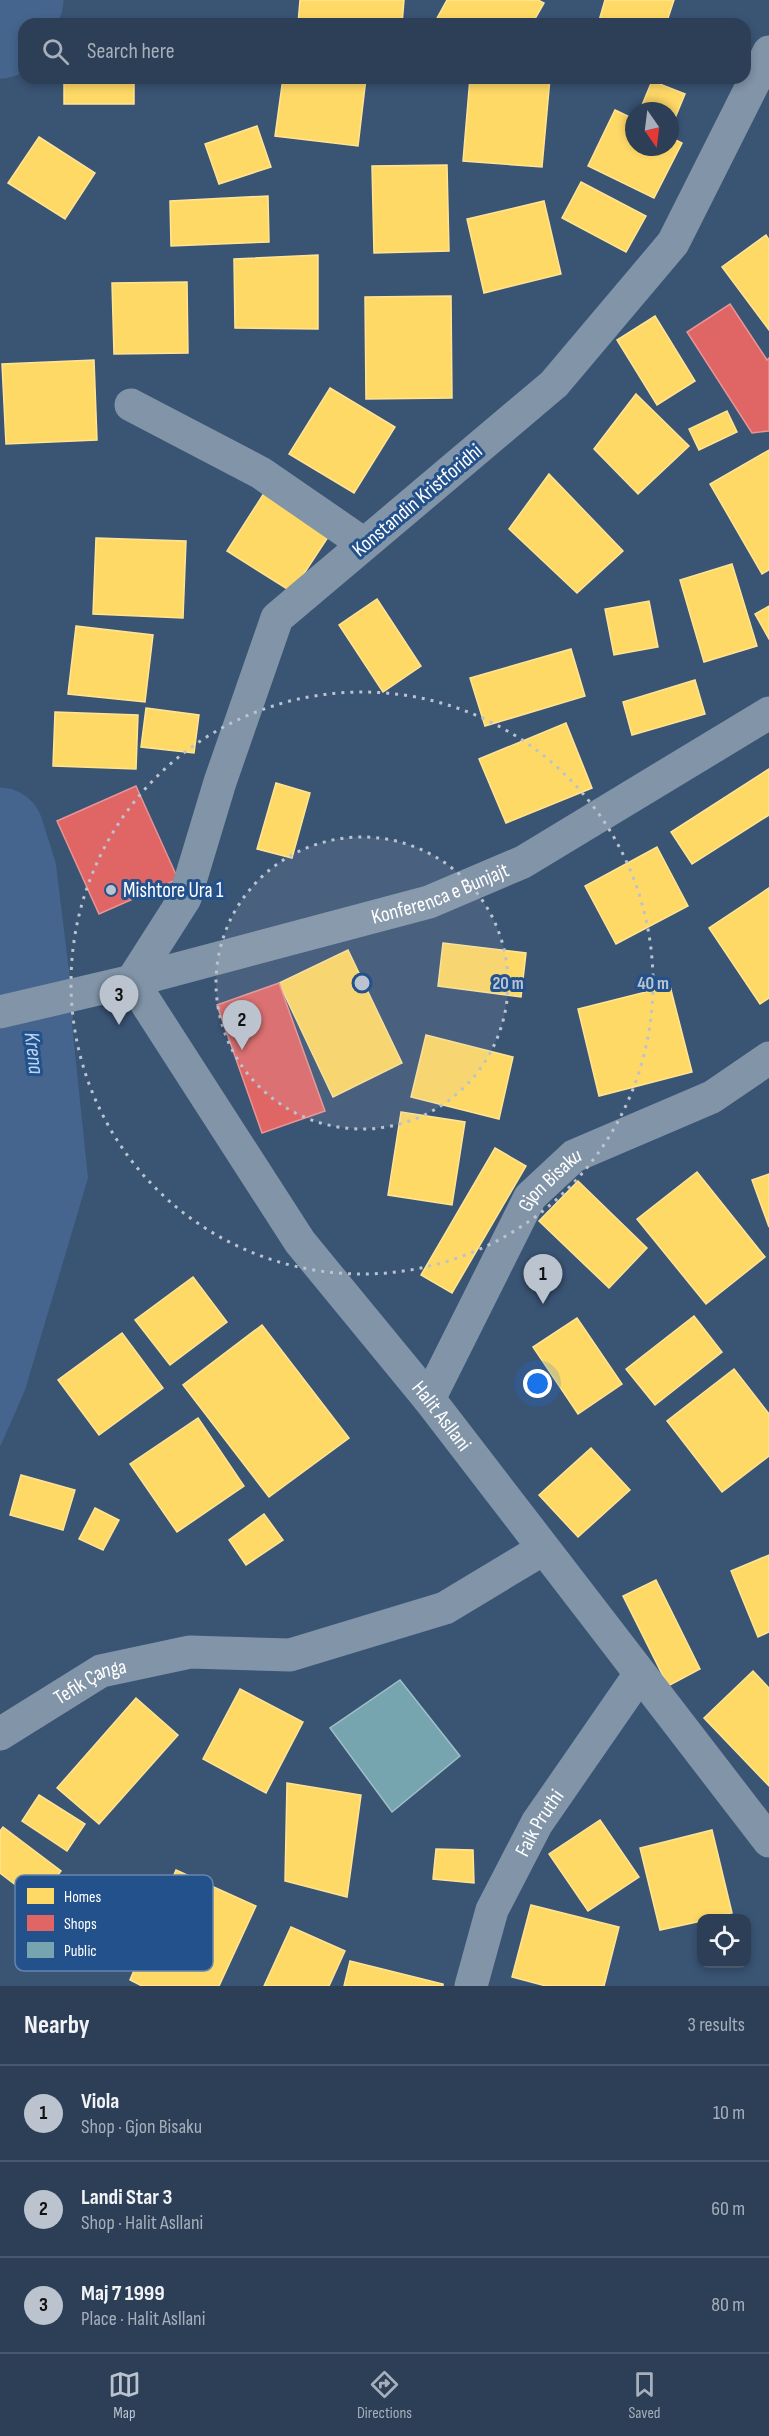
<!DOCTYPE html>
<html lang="en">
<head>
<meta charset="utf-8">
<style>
  :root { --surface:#2c3f57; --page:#34465d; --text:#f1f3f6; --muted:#a6afba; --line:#48586d; --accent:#bac3ce }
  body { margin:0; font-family:"Sofia Sans Condensed",sans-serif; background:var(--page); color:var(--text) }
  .controls { position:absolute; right:18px; bottom:18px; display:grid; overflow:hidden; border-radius:12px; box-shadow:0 3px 9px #0003 }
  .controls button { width:54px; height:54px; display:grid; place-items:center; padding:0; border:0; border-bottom:2px solid var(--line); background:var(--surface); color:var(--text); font:30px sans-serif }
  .compass { position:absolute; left:625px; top:102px; width:54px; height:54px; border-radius:50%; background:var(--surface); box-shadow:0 3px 9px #0003; rotate:166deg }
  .you { position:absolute; left:538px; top:1384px; width:21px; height:21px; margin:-15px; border:4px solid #fff; border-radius:50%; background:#1a73e8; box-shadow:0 0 0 9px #1a73e833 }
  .badge { display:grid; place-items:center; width:39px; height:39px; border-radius:50%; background:var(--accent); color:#111; font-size:20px; font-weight:700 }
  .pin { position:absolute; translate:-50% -50px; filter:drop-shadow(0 2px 3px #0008) }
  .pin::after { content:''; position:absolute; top:32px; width:21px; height:18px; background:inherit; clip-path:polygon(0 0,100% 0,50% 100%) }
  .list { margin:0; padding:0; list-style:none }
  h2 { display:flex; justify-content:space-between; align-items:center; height:78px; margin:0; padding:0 24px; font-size:26px }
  h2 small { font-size:20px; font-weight:400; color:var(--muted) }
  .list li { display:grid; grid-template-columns:39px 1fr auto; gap:18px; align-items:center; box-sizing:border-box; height:96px; padding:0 24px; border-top:2px solid var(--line) }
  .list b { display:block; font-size:22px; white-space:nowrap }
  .list p { margin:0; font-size:20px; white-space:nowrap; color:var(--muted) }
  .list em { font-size:20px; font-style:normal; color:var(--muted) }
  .icon { flex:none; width:33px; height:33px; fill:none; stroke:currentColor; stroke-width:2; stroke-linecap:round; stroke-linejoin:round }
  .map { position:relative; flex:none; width:769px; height:1986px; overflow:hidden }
  .search { position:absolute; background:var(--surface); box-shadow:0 3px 9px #0003; left:18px; right:18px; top:18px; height:66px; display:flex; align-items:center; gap:15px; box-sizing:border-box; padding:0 21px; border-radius:18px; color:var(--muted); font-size:22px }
  .sheet { height:366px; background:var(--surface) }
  nav { display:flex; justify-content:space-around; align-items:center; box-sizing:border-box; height:84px; border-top:2px solid var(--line); background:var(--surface); font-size:16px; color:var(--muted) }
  nav a { display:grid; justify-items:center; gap:3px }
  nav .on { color:var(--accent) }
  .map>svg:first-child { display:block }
</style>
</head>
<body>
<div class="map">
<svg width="769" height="1986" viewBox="0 0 769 1986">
  <rect width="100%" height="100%" fill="#3a5474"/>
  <polygon fill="#45658e" points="55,861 88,1178 25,1390 0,1447 0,903"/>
  <g fill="#ffd966" stroke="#ffe494" stroke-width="1.5">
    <polygon points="300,0 404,0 402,24 298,24"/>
    <polygon points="447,0 538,0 544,3 532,24 442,24 436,20"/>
    <polygon points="605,0 674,0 666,24 598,24"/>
    <rect x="64" y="78" width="70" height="26"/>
    <polygon points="283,78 366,78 358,146 275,136"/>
    <polygon points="470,78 550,78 542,167 463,161"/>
    <polygon points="652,81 685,94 675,118 670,116 670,111 657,111 642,105"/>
    <polygon points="615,110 634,119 634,147 670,147 670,137 682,143 654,198 588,166"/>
    <polygon points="257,126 271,167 219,184 205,144"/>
    <polygon points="39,137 95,173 65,219 8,183"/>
    <polygon points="447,165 449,251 374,253 372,166"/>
    <polygon points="581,182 646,216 626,252 562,218"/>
    <polygon points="268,196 269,242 171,246 170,201"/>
    <polygon points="544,201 561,274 484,293 467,219"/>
    <polygon points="766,235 769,240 769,330 722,267"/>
    <polygon points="318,255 318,329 235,328 234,259"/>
    <polygon points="187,282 188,353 114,354 112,283"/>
    <polygon points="451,296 452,398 366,399 365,297"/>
    <polygon points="655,316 695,381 657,405 617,340"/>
    <polygon points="94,360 97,440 6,444 2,364"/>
    <polygon points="330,388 395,427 354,493 289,454"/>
    <polygon points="636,394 689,446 638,494 594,449"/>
    <polygon points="727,411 737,432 699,450 689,429"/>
    <polygon points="769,450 769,570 762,574 710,484"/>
    <polygon points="549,474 623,551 577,593 509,529"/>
    <polygon points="266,490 332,531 292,592 227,551"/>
    <polygon points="96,538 186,541 183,618 93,614"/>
    <polygon points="732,564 757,646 704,662 680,580"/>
    <polygon points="377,599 421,666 383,692 339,625"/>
    <polygon points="649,601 658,647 614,655 605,609"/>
    <polygon points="769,606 769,639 755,614"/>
    <polygon points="76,626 153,635 145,702 68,694"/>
    <polygon points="571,649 585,696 485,726 470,678"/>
    <polygon points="695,680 705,714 632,735 623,702"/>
    <polygon points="146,708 199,715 194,753 141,747"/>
    <polygon points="55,712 138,715 136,769 53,766"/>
    <polygon points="566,723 592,788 506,823 479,759"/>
    <polygon points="769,769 769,815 692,864 671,832"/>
    <polygon points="276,783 310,793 292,858 257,849"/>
    <polygon points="657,847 688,906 616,944 585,886"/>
    <polygon points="769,888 769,998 760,1004 709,928"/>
    <polygon points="443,943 526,953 521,997 438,986"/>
    <polygon points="348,950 402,1063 333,1097 279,983"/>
    <polygon points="670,986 692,1072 599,1096 578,1009"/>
    <polygon points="426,1035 513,1057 499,1119 411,1097"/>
    <polygon points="401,1112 465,1122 452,1205 388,1195"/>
    <polygon points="495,1148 526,1166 452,1293 421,1275"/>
    <polygon points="697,1172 765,1257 706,1304 637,1219"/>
    <polygon points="769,1174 769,1227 752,1180"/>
    <polygon points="578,1181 647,1248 609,1288 539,1221"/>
    <polygon points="193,1277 227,1322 170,1365 135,1320"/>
    <polygon points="694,1316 722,1352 655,1405 626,1369"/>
    <polygon points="577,1318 622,1384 578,1414 533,1347"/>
    <polygon points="262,1325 349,1438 269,1497 183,1385"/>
    <polygon points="122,1333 163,1388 99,1435 58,1380"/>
    <polygon points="734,1369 769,1414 769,1456 722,1492 667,1421"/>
    <polygon points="198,1418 244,1486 177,1532 130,1464"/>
    <polygon points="591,1448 630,1490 578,1537 539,1495"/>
    <polygon points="21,1475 75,1490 63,1530 10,1515"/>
    <polygon points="95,1508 119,1520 103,1550 79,1539"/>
    <polygon points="264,1514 283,1540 246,1565 229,1540"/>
    <polygon points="769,1555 769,1632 758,1637 731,1571"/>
    <polygon points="656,1580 700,1669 668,1686 623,1596"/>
    <polygon points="753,1671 769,1688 769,1786 704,1718"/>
    <polygon points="240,1689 303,1722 266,1793 203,1759"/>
    <polygon points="136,1698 178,1735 99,1824 57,1788"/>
    <polygon points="287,1783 361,1795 347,1897 285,1881"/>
    <polygon points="39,1795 85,1824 67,1851 22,1821"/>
    <polygon points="600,1820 639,1877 588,1911 549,1854"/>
    <polygon points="3,1827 61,1871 38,1902 0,1873 0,1831"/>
    <polygon points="712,1830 732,1913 702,1918 702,1921 660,1930 640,1848"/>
    <polygon points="436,1849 473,1850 474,1883 433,1879"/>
    <polygon points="176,1870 256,1906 219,1986 142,1986 130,1980"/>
    <polygon points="531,1905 619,1927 604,1986 546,1986 512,1977"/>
    <polygon points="291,1927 345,1951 329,1986 264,1986"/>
    <polygon points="350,1961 443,1984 443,1986 344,1986"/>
  </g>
  <g fill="#e06666" stroke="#e99494" stroke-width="1.5">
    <polygon points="730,304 767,360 769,358 769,431 752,433 687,332"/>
    <polygon points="136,786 178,879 99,914 57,821"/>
    <polygon points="279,983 325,1111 262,1133 217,1005"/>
  </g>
  <polygon fill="#76a5af" stroke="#9fc0c7" stroke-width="1.5" points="400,1680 460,1756 392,1812 330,1728"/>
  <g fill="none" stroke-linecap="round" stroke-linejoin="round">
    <g stroke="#45658e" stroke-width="87">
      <polyline points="0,35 20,0"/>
      <polyline points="0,831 13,872 30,1010"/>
    </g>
    <g stroke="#8194a8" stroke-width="33">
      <path id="s1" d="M 769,52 L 673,243 L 554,384 L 277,618 L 220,782 L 185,898 L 132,981 L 300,1242 L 429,1399 L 769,1841"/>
      <polyline points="131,405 261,473 364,544"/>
      <path id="s2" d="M 0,1012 L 132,981 L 429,902 L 523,862 L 769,713"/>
      <path id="s3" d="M 429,1399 L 530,1197 L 574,1156 L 712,1097 L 769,1058"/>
      <path id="s4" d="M 0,1734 L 101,1671 L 190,1652 L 290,1655 L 445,1608 L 543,1549"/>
      <path id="s5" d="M 471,1986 L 492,1910 L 537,1823 L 640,1674"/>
    </g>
  </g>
  <circle cx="362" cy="983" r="146" fill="#bac3ce" fill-opacity=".12"/>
  <g fill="none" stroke="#bac3ce" stroke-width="3" stroke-dasharray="3 6">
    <circle cx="362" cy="983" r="146"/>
    <circle cx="362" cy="983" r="291"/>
  </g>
  <circle fill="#bac3ce" stroke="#22518c" stroke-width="2" cx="111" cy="890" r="6"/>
  <g text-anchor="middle" stroke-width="6" stroke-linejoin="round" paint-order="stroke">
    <g font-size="21" fill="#fff" stroke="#22518c">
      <text transform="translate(417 500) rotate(-40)" y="7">Konstandin Kristforidhi</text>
      <text dy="7" stroke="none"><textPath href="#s2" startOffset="456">Konferenca e Bunjajt</textPath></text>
      <text dy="7" stroke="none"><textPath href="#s3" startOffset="252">Gjon Bisaku</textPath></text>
      <text dy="7" stroke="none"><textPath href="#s1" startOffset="1689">Halit Asllani</textPath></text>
      <text dy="7" stroke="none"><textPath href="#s4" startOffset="105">Tefik Çanga</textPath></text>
      <text dy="7" stroke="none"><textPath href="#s5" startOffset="178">Faik Pruthi</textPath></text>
    </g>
    <g font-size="21" fill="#fff" stroke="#22518c" text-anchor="start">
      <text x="123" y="897">Mishtore Ura 1</text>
    </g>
    <g font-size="22" font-style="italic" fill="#bcd5f2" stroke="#22518c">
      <text transform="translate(35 1053) rotate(83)" y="8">Krena</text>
    </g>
  </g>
  <rect x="15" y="1875" width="198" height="96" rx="9" fill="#22518c" stroke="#6485ae" stroke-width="1.5"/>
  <rect x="27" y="1888" width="27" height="16" fill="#ffd966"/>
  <rect x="27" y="1915" width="27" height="16" fill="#e06666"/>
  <rect x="27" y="1942" width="27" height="16" fill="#76a5af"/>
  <g font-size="16" fill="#fff">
    <text x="64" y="1902">Homes</text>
    <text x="64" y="1929">Shops</text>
    <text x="64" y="1956">Public</text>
  </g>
  <circle cx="362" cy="983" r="9" fill="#bac3ce" stroke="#22518c" stroke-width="3"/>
  <g font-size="18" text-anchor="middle" font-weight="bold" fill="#bac3ce" stroke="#22518c" stroke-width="6" stroke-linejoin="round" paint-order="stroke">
    <text x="508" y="989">20 m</text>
    <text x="653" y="989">40 m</text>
  </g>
</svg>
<div class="controls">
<button><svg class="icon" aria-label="locate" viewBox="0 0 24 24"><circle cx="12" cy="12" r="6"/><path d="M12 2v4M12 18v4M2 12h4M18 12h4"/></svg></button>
</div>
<svg class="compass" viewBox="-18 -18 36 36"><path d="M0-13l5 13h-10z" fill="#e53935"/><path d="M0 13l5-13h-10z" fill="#a6afba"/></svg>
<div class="you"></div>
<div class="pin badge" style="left:543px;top:1304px">1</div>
<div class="pin badge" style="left:242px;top:1050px">2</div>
<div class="pin badge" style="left:119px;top:1025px">3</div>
<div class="search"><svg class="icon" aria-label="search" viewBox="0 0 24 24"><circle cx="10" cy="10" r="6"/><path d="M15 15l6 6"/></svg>Search here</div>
</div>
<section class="sheet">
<h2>Nearby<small>3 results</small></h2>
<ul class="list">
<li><span class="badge">1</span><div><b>Viola</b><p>Shop · Gjon Bisaku</p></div><em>10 m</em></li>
<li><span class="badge">2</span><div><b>Landi Star 3</b><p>Shop · Halit Asllani</p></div><em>60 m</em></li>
<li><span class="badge">3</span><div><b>Maj 7 1999</b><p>Place · Halit Asllani</p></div><em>80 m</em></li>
</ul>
</section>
<nav>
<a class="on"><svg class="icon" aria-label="map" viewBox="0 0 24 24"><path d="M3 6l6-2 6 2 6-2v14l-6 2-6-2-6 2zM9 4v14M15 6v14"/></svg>Map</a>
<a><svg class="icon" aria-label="directions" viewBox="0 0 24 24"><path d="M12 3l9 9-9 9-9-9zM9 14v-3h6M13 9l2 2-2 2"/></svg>Directions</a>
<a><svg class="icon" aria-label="saved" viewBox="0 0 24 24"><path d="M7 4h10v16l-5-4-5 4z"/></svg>Saved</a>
</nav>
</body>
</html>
